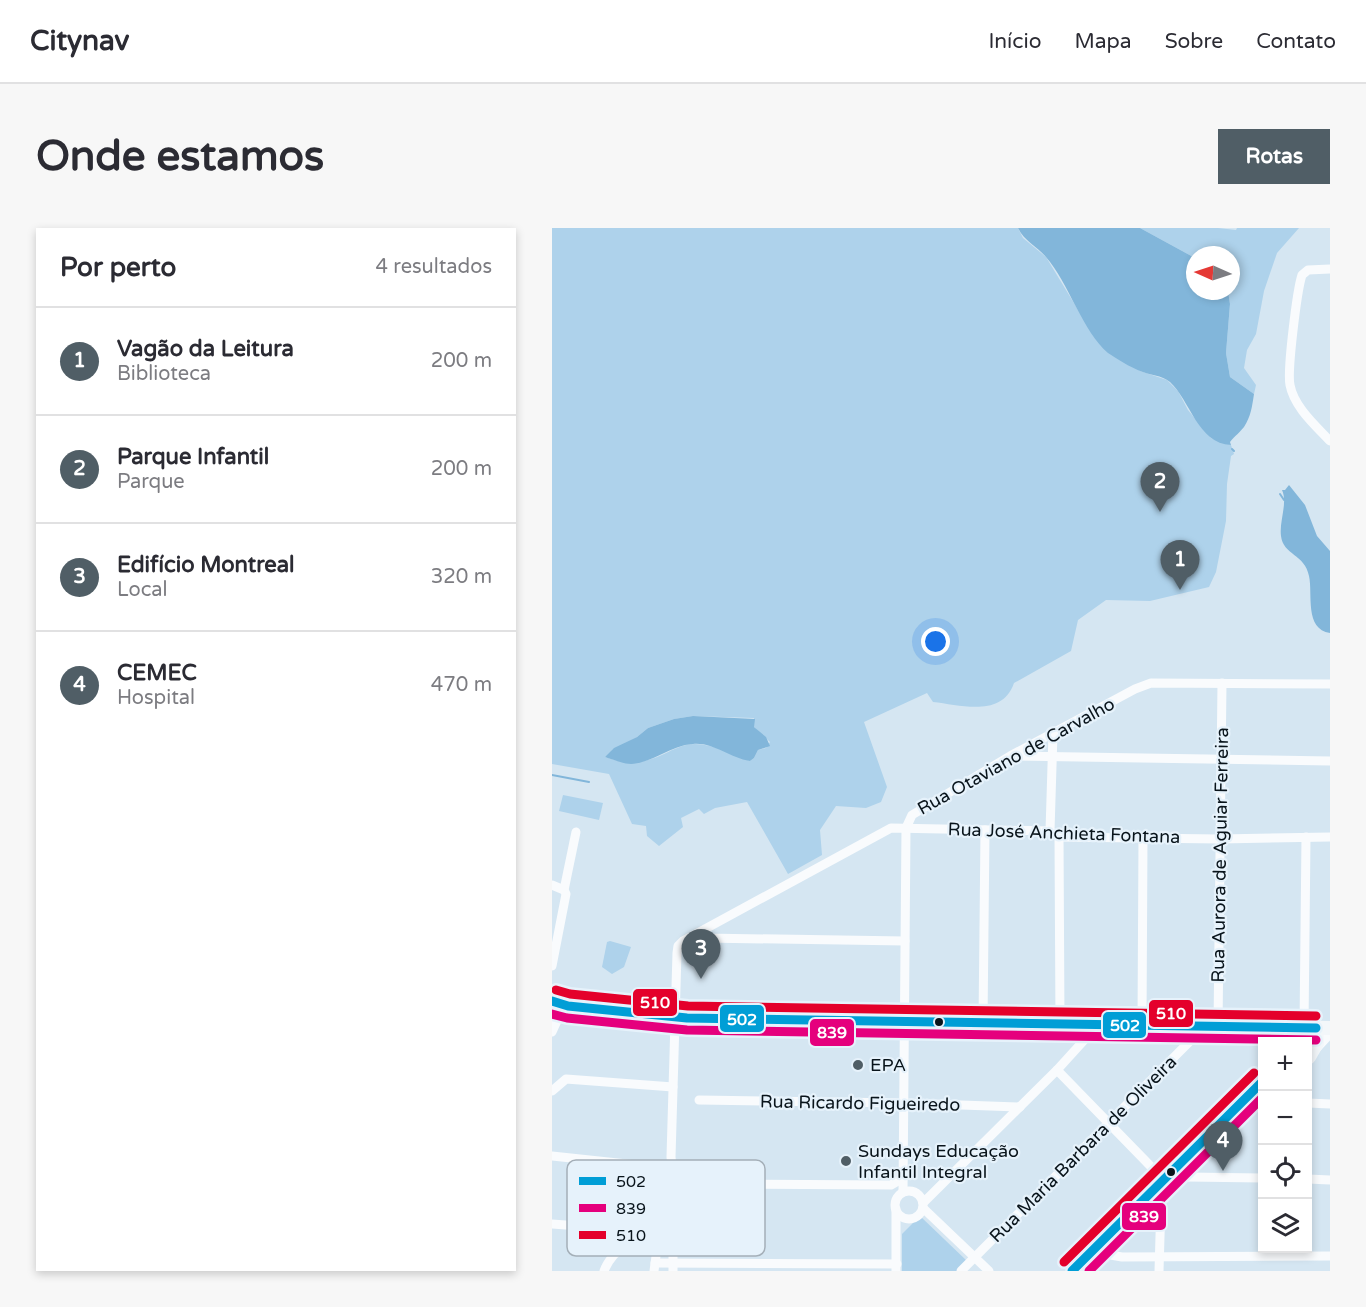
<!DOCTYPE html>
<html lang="pt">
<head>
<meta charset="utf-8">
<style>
  :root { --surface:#fff; --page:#f7f7f7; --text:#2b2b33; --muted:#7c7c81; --line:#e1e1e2; --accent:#505e66 }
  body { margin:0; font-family:"Varela Round",sans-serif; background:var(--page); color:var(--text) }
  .controls { position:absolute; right:18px; bottom:18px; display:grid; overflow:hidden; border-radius:0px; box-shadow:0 3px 9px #0003 }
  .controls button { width:54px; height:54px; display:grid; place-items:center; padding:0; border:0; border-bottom:2px solid var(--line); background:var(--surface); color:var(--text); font:30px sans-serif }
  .compass { position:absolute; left:634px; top:18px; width:54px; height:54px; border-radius:50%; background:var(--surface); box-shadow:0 3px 9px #0003; rotate:273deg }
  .you { position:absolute; left:384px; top:414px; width:21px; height:21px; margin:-15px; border:4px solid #fff; border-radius:50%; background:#1a73e8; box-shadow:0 0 0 9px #1a73e833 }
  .badge { display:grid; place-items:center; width:39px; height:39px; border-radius:50%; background:var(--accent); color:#fff; font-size:20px; font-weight:700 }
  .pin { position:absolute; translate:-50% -50px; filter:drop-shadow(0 2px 3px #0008) }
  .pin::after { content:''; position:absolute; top:32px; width:21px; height:18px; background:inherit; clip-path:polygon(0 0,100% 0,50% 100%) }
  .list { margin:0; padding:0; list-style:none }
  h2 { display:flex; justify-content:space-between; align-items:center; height:78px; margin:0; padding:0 24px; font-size:26px }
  h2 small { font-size:20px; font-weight:400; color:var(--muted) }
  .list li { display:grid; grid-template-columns:39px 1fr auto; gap:18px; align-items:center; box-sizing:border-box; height:108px; padding:0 24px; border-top:2px solid var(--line) }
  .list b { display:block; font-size:22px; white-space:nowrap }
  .list p { margin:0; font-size:20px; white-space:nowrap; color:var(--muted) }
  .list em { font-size:20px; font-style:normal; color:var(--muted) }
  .icon { flex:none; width:33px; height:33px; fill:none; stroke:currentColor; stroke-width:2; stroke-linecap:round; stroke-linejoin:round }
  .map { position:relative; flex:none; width:778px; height:1043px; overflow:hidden; border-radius:0px }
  header { display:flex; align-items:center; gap:36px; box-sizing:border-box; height:84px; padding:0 30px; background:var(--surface); border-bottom:2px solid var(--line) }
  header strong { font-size:28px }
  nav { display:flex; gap:33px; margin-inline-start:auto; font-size:21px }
  .intro { display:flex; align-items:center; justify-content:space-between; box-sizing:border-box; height:144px; padding:0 36px }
  h1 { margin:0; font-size:42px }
  .button { padding:15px 27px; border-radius:0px; background:var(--accent); color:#fff; font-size:21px; font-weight:700 }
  main { display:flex; gap:36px; padding:0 36px }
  aside { flex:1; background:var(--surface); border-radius:0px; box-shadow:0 3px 9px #0003 }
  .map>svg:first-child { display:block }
</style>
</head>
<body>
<header>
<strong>Citynav</strong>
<nav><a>Início</a><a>Mapa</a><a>Sobre</a><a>Contato</a></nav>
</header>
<div class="intro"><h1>Onde estamos</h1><a class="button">Rotas</a></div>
<main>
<aside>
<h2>Por perto<small>4 resultados</small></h2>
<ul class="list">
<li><span class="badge">1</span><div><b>Vagão da Leitura</b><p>Biblioteca</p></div><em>200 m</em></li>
<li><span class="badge">2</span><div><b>Parque Infantil</b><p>Parque</p></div><em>200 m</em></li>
<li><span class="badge">3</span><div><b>Edifício Montreal</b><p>Local</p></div><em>320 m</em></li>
<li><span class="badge">4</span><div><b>CEMEC</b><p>Hospital</p></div><em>470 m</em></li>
</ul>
</aside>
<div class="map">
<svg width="778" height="1043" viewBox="0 0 778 1043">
  <rect width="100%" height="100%" fill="#d5e6f2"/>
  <g fill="#aed2eb" fill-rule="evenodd">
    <path d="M 0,0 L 466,0 L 471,10 L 494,29 L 528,85 L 588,143 L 615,152 L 626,163 L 636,182 L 659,210 L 679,217 L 682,226 L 679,228 L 675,256 L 674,293 L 664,344 L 657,359 L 598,373 L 554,372 L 526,392 L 519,423 L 462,455 C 450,490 409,477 381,474 L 375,465 L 312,494 L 335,559 L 329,574 L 314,580 L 284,578 L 268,602 L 270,627 L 236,646 L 195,574 L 163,580 L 152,586 L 147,581 L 129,590 L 131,599 L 107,618 L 95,608 L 94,598 L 80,596 L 57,546 L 0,536 ZM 141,488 L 202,490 L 202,499 L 218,514 L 214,520 L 206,522 L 202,530 L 198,533 C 181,527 161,516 143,516 C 132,516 122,521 112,526 C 90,536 75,537 53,529 L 59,525 L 60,522 L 85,509 L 96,500 L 122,491 Z"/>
    <polygon points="588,0 666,0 684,2 685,0 747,0 725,25 712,63 704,106 695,122 692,140 704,157 702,166 678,149 674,125 678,76 676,63 679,63 679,27 643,27 643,30"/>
    <polygon points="11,567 51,575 47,592 7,583"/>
    <polygon points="58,713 79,719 72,739 60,746 50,739 55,714"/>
    <polygon points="368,988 416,1034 406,1043 350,1043 350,1006"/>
  </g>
  <g fill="#82b6da">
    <path d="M 466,0 L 588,0 L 643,30 L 643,63 L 676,63 L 678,76 L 674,125 L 678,149 L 702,166 C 700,179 699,188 692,199 C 689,203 682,209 678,214 L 679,217 C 646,216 638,172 618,154 C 610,147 597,147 588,143 C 578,139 565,131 556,125 C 531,104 516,54 494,29 C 485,18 473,14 466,0 Z"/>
    <path d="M 737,257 L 753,277 L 765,308 L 778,323 L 778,405 C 752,401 761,366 757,348 C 753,326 731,327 729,308 C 727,293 736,275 730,262 L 733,262 Z"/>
    <path d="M 141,488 L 203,491 L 202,499 L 214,509 L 218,518 L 206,522 L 202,530 L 198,533 C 178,530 161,514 141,516 C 119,517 101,535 79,536 C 71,536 60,531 53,529 L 62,520 L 85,509 L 96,500 L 122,491 Z"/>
  </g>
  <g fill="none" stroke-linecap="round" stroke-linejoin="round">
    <g stroke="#82b6da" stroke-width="2">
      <polyline points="680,221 682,223"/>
      <polyline points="728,266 732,272"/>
      <polyline points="0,547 37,554"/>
    </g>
    <g stroke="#f9fbfd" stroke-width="9">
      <path d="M 778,41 L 756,42 L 750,47 C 745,62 735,143 738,157 C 742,179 764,198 778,213"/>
      <polyline points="460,528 778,533"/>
      <polyline points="498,603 501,505"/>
      <polyline points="507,609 508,796"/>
      <polyline points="0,657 12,662 14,666 0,738"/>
      <polyline points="12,662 24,604"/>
      <polyline points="145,706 152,710 353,713"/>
      <polyline points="431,795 433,602"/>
      <polyline points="590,798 591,609"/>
      <polyline points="666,799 670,455"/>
      <polyline points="752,800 754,609"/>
      <polyline points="0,804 9,784"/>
      <polyline points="751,814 764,800"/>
      <polyline points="763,822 778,806"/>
      <polyline points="505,842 612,952"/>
      <polyline points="0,863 14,851 121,859"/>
      <polyline points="147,872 352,875 468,879"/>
      <polyline points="756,875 778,876"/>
      <path d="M 0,928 L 103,939 C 121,943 120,953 133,956 L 339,957 L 351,950"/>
      <polyline points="635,949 710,950"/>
      <polyline points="756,951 778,952"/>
      <circle cx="357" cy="977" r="14"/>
      <polyline points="351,964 354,600 360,587 458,528 583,461 599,455 778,456"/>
      <polyline points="371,975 505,842 535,809 539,797"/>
      <polyline points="371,980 437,1043"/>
      <polyline points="0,996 40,999"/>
      <polyline points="553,1026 570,1029 778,1028"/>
      <polyline points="103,1035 345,1036"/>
      <path d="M 52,1043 C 59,1023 93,998 114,994"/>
      <polyline points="102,1043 116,938"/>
      <polyline points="121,1043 121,947 119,929 125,725 126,718 131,713 339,600 498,603 507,609 668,611 778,609"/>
      <polyline points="344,1043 344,981"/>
      <polyline points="409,1043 652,799"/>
      <polyline points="520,1043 710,854"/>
      <polyline points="539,1043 710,873"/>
      <polyline points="607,1043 609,974"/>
    </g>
    <g stroke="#f3f7fa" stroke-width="14">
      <polyline points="0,781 32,787 107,791 135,790 778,800"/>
      <polyline points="757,829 765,815 764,800"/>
    </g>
    <g stroke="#e6f2fb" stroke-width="14">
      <g id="bus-1">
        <polyline points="0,773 16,778 135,790 764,800"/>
        <polyline points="520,1043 710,854"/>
      </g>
    </g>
    <g stroke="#e6f2fb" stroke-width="14">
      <g id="bus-2">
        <polyline points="0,786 15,790 135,802 764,812"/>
        <polyline points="537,1043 710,870"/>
      </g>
    </g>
    <g stroke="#e6f2fb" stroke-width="14">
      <g id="bus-3">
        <polyline points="4,762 18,766 136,778 764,788"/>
        <polyline points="512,1034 702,845"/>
      </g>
    </g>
    <use href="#bus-1" stroke="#009ed6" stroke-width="9"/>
    <use href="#bus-2" stroke="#e5007d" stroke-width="9"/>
    <use href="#bus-3" stroke="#e4002b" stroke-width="9"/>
  </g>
  <g fill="#09141b" stroke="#e6f2fb" stroke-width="2">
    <circle cx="387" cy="794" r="5"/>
    <circle cx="619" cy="944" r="5"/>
  </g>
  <g fill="#505e66" stroke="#e6f2fb" stroke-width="2">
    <circle cx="306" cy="837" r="6"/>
    <circle cx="294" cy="933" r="6"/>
  </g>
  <g text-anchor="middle" stroke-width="4.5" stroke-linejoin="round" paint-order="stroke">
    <g font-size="18" fill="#09141b" stroke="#e6f2fb">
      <text transform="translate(464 528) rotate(-29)" y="6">Rua Otaviano de Carvalho</text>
      <text transform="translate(512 605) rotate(2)" y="6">Rua José Anchieta Fontana</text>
      <text transform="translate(668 627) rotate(-89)" y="6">Rua Aurora de Aguiar Ferreira</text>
      <text transform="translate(308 875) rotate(1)" y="6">Rua Ricardo Figueiredo</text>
      <text transform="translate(531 921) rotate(-45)" y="6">Rua Maria Barbara de Oliveira</text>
    </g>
    <g font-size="18" fill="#09141b" stroke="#e6f2fb" text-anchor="start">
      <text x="318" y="843">EPA</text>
      <text x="306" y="929">Sundays Educação<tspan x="306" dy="21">Infantil Integral</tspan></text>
    </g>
  </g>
  <rect x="15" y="932" width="198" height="96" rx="9" fill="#e6f2fb" stroke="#a4afb8" stroke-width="1.5"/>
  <rect x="27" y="949" width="27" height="8" fill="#009ed6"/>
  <rect x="27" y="976" width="27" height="8" fill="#e5007d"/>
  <rect x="27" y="1003" width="27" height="8" fill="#e4002b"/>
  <g font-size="16" fill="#09141b">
    <text x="64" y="959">502</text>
    <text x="64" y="986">839</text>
    <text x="64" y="1013">510</text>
  </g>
  <g stroke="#e6f2fb" stroke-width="2">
    <rect x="80" y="760" width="46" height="29" rx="6" fill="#e4002b"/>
    <rect x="596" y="771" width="46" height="29" rx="6" fill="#e4002b"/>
    <rect x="167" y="776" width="46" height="29" rx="6" fill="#009ed6"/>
    <rect x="550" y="783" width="45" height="28" rx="6" fill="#009ed6"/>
    <rect x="257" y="790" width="46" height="29" rx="6" fill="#e5007d"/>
    <rect x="569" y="974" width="46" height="29" rx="6" fill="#e5007d"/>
  </g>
  <g font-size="16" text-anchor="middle" font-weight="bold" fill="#fff">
    <text x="103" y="780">510</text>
    <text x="619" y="791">510</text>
    <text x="190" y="797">502</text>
    <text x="573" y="803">502</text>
    <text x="280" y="810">839</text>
    <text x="592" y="994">839</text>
  </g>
</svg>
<div class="controls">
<button>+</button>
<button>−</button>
<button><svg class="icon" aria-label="locate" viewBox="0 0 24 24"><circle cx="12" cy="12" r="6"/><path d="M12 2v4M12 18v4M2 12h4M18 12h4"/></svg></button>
<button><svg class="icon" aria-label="layers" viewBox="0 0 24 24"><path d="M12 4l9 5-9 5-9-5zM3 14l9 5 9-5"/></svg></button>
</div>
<svg class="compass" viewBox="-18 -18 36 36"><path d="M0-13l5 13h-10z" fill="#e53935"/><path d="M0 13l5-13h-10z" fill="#7c7c81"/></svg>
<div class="you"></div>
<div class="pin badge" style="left:628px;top:362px">1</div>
<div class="pin badge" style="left:608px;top:284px">2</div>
<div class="pin badge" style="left:149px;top:751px">3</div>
<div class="pin badge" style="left:671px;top:943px">4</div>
</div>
</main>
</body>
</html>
